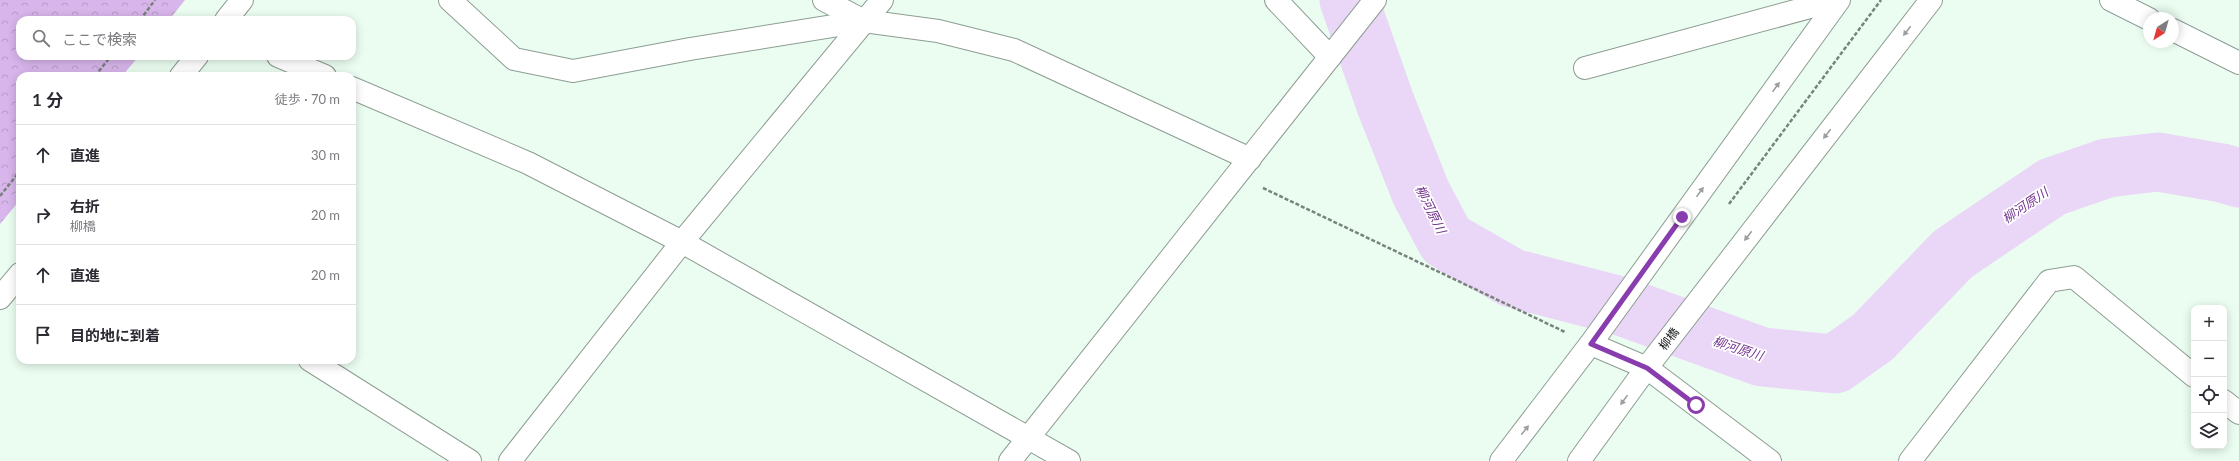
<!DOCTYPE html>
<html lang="ja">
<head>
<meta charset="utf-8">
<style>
  :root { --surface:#fff; --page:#f2f2f3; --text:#2b2b33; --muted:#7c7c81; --line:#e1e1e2 }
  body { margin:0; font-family:Lato,"Noto Sans JP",sans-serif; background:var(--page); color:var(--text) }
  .controls { position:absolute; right:12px; bottom:12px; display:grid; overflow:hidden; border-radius:8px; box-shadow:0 2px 10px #0003 }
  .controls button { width:36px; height:36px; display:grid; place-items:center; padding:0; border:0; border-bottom:1px solid var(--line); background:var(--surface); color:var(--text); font:20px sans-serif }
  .compass { position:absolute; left:2143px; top:12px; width:36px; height:36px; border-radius:50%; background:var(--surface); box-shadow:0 2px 10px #0003; rotate:217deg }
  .stop { position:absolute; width:12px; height:12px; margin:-9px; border:3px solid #893cad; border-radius:50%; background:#fff }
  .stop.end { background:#893cad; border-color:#fff; box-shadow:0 1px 4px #0008 }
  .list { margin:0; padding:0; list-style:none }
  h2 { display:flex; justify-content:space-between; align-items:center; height:52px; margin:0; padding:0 16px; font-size:17px }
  h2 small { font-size:13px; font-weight:400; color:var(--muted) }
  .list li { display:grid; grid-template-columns:26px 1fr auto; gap:12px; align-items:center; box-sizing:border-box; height:60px; padding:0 16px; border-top:1px solid var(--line) }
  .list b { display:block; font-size:15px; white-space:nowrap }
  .list p { margin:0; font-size:13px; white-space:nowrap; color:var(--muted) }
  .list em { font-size:13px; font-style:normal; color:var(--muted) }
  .icon { flex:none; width:22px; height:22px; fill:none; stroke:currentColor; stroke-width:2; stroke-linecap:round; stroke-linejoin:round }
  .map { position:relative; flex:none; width:2239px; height:461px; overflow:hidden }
  .search { position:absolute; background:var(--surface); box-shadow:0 2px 10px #0003; left:16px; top:16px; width:340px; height:44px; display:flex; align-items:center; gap:10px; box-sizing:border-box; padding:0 14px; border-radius:12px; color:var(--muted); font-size:15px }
  .panel { position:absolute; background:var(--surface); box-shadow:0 2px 10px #0003; left:16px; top:72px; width:340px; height:292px; border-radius:12px }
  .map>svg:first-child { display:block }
</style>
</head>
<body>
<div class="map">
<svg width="2239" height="461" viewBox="0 0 2239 461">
  <defs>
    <pattern id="park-crowns" width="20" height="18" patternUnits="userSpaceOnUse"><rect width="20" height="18" fill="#d8b5eb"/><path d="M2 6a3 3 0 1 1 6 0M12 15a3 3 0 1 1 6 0" fill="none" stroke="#b89bc8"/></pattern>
  </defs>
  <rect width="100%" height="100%" fill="#ebfdf1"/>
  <polygon fill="url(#park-crowns)" points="0,0 185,0 169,20 20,20 20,56 139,56 122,76 20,76 20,200 0,224"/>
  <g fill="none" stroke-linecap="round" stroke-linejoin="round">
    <polyline stroke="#ead6f6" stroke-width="59" points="1349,0 1386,105 1421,193 1446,240 1512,278 1621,306 1762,357 1835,364 1873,337 1953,254 2052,187 2107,168 2158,162 2222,173 2239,178"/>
    <g stroke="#8d9d93" stroke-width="24">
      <g id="street">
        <polyline points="450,0 514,59 573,71 690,49 864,21 938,31 1014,50 1250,159"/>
        <polyline points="824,0 864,21"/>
        <polyline points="1276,0 1330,57"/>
        <polyline points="2111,0 2149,19"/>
        <polyline points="226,20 242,0"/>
        <polyline points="2173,30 2239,63"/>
        <polyline points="278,56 325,76"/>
        <polyline points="1585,68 1836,0"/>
        <polyline points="181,76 197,56"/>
        <polyline points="352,88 528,163 682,242 1069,461"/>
        <polyline points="0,298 20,274"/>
        <polyline points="1591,344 1647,368 1770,461"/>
        <polyline points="310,360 470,461"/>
        <polyline points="2224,401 2239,413"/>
        <polyline points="510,461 682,242 882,0"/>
        <polyline points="1010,461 1375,0"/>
        <polyline points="1501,461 1592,342 1839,0"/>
        <polyline points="1579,461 1648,366 1931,0"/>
        <polyline points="1910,461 2049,281 2074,277 2194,376"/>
      </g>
    </g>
    <g stroke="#78837c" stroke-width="2.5" stroke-dasharray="4 2" stroke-linecap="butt">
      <polyline points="140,20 155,0"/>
      <polyline points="95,76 111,56"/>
      <polyline points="1263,188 1565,332"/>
      <polyline points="0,196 20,171"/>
      <polyline points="1729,204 1881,0"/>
    </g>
    <use href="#street" stroke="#fff" stroke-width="22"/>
  </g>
  <defs><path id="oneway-solid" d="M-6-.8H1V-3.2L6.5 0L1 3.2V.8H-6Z"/></defs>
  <g fill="#9d9f9e">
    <use href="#oneway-solid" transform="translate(1907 31) rotate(128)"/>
    <use href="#oneway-solid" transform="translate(1776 87) rotate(-54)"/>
    <use href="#oneway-solid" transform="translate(1827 134) rotate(128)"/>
    <use href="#oneway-solid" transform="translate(1700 192) rotate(-54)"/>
    <use href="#oneway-solid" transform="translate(1748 236) rotate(128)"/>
    <use href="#oneway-solid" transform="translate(1624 400) rotate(126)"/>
    <use href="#oneway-solid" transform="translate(1525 430) rotate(-52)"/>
  </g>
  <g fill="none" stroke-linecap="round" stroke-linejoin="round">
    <polyline stroke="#893cad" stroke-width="5" points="1682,217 1591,344 1647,368 1696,405"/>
  </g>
  <g text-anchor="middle" stroke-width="3.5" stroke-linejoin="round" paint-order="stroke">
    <g font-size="12" fill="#0b100d" stroke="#fff">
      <text transform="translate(1669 339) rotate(-53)" y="4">柳橋</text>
    </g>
    <g font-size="13" font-style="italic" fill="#72358e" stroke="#fff">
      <text transform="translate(2025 205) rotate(-34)" y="5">柳河原川</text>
      <text transform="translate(1431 209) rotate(64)" y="5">柳河原川</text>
      <text transform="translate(1738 348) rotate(18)" y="5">柳河原川</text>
    </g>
  </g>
</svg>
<div class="controls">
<button>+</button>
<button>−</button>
<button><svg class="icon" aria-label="locate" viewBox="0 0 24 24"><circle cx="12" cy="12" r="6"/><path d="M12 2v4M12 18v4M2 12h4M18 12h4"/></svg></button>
<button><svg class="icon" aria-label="layers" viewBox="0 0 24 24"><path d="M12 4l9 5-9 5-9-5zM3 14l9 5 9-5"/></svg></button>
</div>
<svg class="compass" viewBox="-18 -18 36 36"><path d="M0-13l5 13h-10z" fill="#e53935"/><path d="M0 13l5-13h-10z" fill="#7c7c81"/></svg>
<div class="stop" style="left:1696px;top:405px"></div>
<div class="stop end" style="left:1682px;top:217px"></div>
<div class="search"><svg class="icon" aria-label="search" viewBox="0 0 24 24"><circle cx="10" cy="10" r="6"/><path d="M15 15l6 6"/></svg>ここで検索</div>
<section class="panel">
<h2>1 分<small>徒歩 · 70 m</small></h2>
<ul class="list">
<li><svg class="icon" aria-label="ahead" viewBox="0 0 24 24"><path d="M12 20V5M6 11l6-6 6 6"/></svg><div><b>直進</b></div><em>30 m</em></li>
<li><svg class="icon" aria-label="right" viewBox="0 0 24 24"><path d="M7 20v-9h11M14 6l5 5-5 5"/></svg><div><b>右折</b><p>柳橋</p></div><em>20 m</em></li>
<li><svg class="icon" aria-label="ahead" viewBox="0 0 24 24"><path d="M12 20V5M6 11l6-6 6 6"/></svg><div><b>直進</b></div><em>20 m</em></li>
<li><svg class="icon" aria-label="arrive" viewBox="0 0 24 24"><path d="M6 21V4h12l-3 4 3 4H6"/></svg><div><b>目的地に到着</b></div></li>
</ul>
</section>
</div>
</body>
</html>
